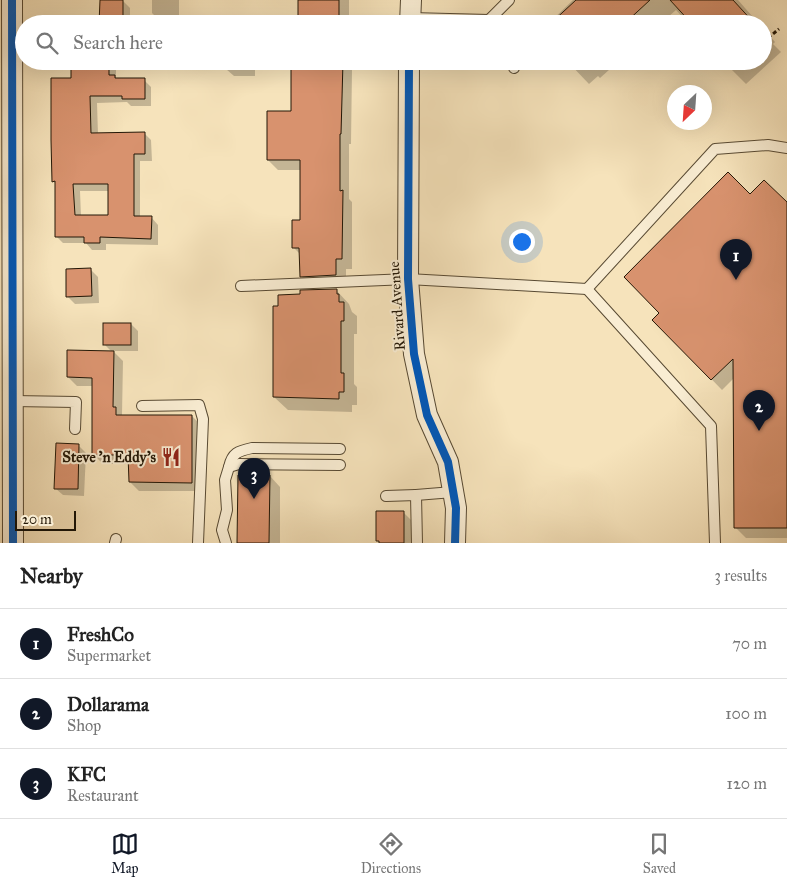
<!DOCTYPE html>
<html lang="en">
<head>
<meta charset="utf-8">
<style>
  :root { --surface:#fff; --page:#f6f6f6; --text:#222; --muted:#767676; --line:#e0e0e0; --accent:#111827 }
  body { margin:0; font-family:"IM FELL Great Primer",serif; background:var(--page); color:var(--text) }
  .compass { position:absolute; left:667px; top:85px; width:45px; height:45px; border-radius:50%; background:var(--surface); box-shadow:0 5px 20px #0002; rotate:205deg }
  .scale { position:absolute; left:15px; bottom:12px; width:61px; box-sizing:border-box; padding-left:5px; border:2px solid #231706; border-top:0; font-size:14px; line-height:18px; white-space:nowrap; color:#231706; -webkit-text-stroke:4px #f9edd3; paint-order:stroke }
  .you { position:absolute; left:521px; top:241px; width:18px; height:18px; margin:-12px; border:4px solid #fff; border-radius:50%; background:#1a73e8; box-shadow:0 0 0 8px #1a73e833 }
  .badge { display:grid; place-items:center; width:32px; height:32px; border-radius:50%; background:var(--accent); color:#fff; font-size:16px; font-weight:700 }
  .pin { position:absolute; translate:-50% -41px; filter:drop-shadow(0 1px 2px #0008) }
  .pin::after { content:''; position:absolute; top:26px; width:18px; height:15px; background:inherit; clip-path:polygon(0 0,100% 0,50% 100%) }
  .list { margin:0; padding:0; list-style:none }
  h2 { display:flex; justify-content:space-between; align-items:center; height:65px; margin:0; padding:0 20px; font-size:21px }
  h2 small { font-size:16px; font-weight:400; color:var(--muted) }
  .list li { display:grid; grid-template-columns:32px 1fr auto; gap:15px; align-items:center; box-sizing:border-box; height:70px; padding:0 20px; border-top:1px solid var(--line) }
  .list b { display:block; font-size:19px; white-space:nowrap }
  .list p { margin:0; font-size:16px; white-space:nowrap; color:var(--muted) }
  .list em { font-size:16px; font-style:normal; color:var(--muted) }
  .icon { flex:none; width:28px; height:28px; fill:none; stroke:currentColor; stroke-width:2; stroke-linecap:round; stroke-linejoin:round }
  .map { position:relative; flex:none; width:787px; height:543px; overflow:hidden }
  .search { position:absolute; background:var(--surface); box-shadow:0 5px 20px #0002; left:15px; right:15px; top:15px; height:55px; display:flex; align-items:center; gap:12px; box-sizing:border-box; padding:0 18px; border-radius:28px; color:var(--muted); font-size:19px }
  .sheet { height:275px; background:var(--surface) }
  nav { display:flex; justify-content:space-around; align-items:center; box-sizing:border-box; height:70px; border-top:1px solid var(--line); background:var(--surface); font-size:14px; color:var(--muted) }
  nav a { display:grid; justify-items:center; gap:2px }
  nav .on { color:var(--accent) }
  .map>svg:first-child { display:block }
</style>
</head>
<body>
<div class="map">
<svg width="787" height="543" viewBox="0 0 787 543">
  <rect width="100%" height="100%" fill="#f6e3bb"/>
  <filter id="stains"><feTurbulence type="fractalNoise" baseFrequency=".004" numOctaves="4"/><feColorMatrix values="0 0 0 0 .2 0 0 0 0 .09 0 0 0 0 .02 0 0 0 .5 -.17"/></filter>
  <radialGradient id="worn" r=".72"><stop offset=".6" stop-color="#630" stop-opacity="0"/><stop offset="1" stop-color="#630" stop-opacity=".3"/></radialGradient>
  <g fill="#0003" fill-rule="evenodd">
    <polygon points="152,0 179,0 179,21 159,20 152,13"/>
    <polygon points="299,0 349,0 349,24 300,24"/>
    <polygon points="573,0 738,0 759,24 689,24 676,10 660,24 548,24"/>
    <polygon points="123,1 130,8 130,24 100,24"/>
    <polygon points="763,28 775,42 773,44 781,52 746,84 723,61 763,61"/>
    <polygon points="226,61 255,61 255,76 234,76 226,69"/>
    <polygon points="292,61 349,61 349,67 352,70 351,144 349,144 349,199 352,202 352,269 346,269 346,285 311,286 301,276 301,255 293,247 302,221 302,170 278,170 268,160 292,113"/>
    <polygon points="567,61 619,61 600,78 598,76 589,84"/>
    <path d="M 109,63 L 116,70 L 116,78 L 144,80 L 151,87 L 151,106 L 131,106 L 127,102 L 97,103 L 98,134 L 144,133 L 151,140 L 152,161 L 140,161 L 140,217 L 151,217 L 158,225 L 158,245 L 106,244 L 106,250 L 92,250 L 86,243 L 63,243 L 56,236 L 56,184 L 53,181 L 72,79 ZM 80,191 L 109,191 L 109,216 L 81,216 Z"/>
    <polygon points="750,196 787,204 787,538 746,538 735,527 734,378 722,390 654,320"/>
    <polygon points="91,270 98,277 99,303 75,304 68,297"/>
    <polygon points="336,290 349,304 352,312 357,316 357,334 354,334 354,384 357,387 357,405 352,405 352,412 288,410 274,397 301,296"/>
    <polygon points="131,324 138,331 138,351 113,351 123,361 122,415 124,416 192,416 201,425 201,491 139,491 130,482 130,464 103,464 93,454 94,386 77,386 68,377 112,352 104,344"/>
    <polygon points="78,445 86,453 84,496 63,495 55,488"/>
    <polygon points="270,476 280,487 280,543 238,543"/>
    <polygon points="403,512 414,523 414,543 380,543 377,541"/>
  </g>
  <g fill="#d8926e" stroke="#231706" fill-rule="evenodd">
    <polygon points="100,0 123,0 123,24 99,24"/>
    <rect x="298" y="0" width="41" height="24"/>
    <polygon points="576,0 650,0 624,24 550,24"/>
    <polygon points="670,0 733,0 755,24 692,24"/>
    <polygon points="291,61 343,61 341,134 340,134 340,191 343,190 342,259 336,259 336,275 300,277 299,248 292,248 292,220 300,220 300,160 267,160 267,111 291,111"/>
    <path d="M 71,62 L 109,62 L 109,75 L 115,75 L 115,78 L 145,78 L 145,99 L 122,99 L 122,96 L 90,96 L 91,133 L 145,132 L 145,154 L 134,154 L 134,216 L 152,216 L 151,239 L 100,237 L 100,243 L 84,243 L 84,237 L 55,237 L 55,181 L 52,182 L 51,140 L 51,78 L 71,78 ZM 73,184 L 108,184 L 108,215 L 75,215 Z"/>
    <polygon points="728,172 750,194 764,180 787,202 787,528 734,528 733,359 711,380 652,320 659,313 624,277"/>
    <polygon points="91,268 92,296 66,297 66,269"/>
    <polygon points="337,289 337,294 339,294 339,302 344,302 344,321 341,321 341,373 344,373 344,392 339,392 339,399 273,397 273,306 278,306 278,295 300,294 300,290"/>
    <rect x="103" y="323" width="28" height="22"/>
    <polygon points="67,350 114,351 113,407 116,407 116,415 192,415 192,483 129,482 128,455 92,455 92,378 67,377"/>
    <polygon points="56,443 79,444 78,489 54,489"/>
    <polygon points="238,475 270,475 269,543 237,543"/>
    <polygon points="376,511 404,511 404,543 379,543 379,541 376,541"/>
  </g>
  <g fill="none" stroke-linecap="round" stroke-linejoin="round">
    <g stroke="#584a33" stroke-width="12">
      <g id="lane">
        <polyline points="410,18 489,20 509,0"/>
        <polyline points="511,61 514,68"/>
        <polyline points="241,286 408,279 587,289 715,149 768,145 787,148"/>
        <polyline points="587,289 711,426 715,543"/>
        <polyline points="13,401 76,402 75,429"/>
        <polyline points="142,406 199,405 203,419 198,543"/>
        <path d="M 229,467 C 232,453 238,451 252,448 L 340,449"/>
        <polyline points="416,495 453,492"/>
        <polyline points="386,496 416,495 417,543"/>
        <polyline points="115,543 116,539"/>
        <polyline points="226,543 222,530 227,510 225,480 229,467 239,464 340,465"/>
      </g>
    </g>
    <g stroke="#584a33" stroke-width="22">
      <g id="street">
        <polyline points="12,0 13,543"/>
        <polyline points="410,24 411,0"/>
        <polyline points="409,61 408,279 414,354 427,415 448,462 456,508 455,543"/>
      </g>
    </g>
    <g stroke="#231706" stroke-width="3" stroke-dasharray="4 2.5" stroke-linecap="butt">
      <polyline points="763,42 779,29"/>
      <polyline points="529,68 536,61"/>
    </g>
    <use href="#lane" stroke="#f9edd3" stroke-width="10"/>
    <use href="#street" stroke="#f9edd3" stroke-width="20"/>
    <g stroke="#f9edd3" stroke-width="11">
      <g id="cycleway">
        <polyline points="12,0 13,543"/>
        <polyline points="409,61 408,279 414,354 427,415 448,462 456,508 455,543"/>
      </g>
    </g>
    <use href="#cycleway" stroke="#0057b8" stroke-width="8"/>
  </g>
  <defs>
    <g id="restaurant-bare" transform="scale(1.5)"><path d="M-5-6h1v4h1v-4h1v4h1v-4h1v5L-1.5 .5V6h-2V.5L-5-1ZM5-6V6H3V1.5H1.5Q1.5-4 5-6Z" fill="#8f2418" stroke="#f9edd3" stroke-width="2.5" paint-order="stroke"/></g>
  </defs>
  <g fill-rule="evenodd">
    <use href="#restaurant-bare" x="171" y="457"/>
  </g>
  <g text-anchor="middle" stroke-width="4" stroke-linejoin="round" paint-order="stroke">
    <g font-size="15" fill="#231706" stroke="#f9edd3">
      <text transform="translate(397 306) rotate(-94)" y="5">Rivard Avenue</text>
    </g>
    <g font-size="15" font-weight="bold" fill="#231706" stroke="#f9edd3" text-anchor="end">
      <text x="156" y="462">Steve 'n Eddy's</text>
    </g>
  </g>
  <rect width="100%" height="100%" filter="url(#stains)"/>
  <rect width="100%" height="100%" fill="url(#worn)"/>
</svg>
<svg class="compass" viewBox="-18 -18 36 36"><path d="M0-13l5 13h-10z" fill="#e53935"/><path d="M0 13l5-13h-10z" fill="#767676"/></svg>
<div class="scale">20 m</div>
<div class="you"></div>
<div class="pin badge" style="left:736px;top:280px">1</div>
<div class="pin badge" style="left:759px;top:431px">2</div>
<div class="pin badge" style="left:254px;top:499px">3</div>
<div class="search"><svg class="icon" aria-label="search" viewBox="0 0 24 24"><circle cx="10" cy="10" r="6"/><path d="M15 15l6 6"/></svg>Search here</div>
</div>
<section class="sheet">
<h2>Nearby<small>3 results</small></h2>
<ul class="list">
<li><span class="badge">1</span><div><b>FreshCo</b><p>Supermarket</p></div><em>70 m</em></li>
<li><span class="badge">2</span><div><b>Dollarama</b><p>Shop</p></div><em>100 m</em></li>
<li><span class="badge">3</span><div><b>KFC</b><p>Restaurant</p></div><em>120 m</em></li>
</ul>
</section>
<nav>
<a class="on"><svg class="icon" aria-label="map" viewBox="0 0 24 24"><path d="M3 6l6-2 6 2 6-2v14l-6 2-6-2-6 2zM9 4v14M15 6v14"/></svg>Map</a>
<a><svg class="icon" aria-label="directions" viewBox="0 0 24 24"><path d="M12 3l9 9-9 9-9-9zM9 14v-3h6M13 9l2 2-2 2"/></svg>Directions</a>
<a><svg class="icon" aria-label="saved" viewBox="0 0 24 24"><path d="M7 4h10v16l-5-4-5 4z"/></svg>Saved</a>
</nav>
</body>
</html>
